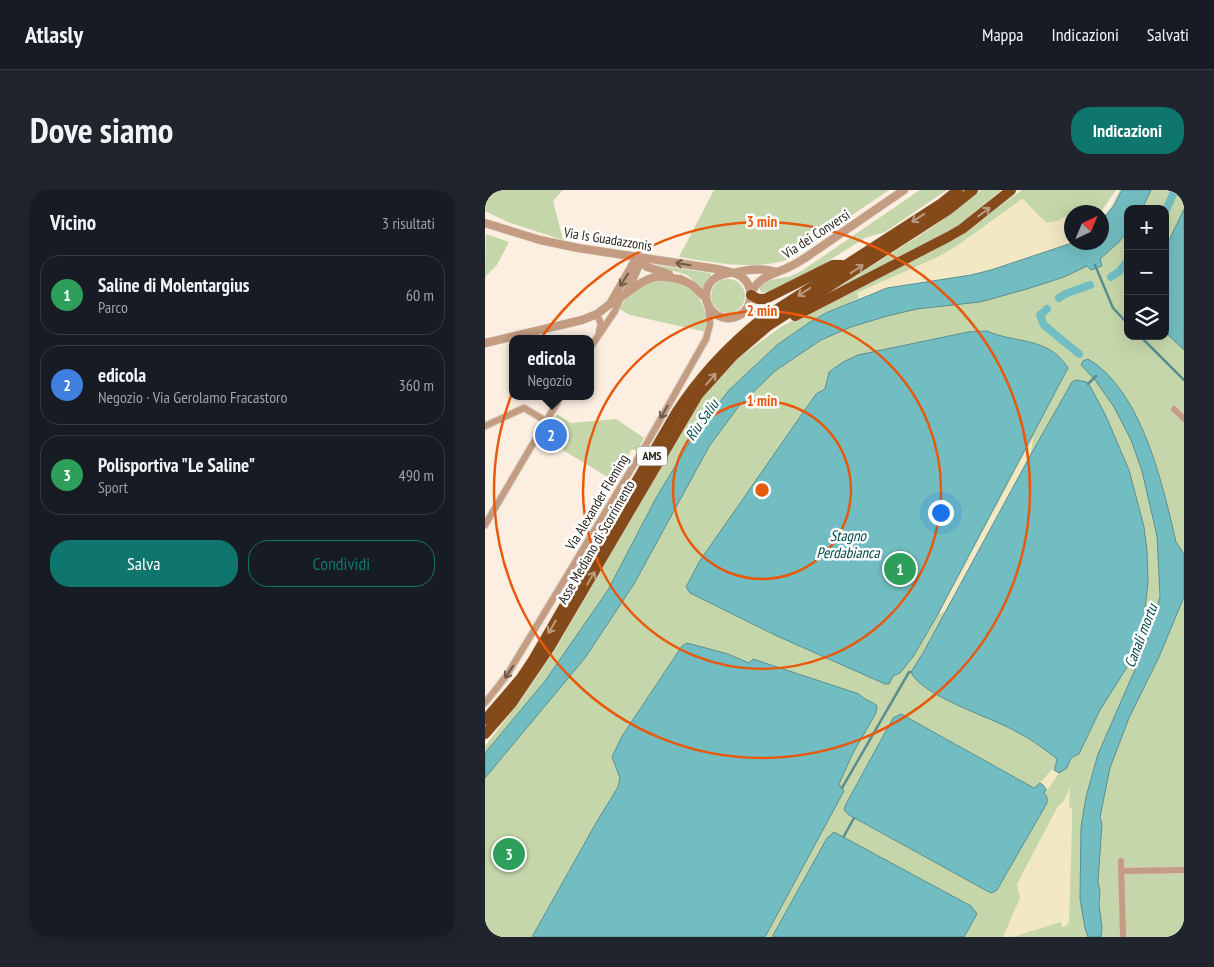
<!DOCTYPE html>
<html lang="it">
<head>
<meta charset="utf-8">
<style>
  :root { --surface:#171b24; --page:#20242c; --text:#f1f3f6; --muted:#9ea1a6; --line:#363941; --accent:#0f766e }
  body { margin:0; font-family:"PT Sans Narrow",sans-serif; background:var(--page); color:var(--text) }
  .controls { position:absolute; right:15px; top:15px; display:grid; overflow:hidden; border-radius:10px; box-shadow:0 5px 20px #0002 }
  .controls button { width:45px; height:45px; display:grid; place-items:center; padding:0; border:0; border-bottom:1px solid var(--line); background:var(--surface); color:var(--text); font:25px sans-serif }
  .compass { position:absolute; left:579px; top:15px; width:45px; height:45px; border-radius:50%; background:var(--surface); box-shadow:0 5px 20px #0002; rotate:44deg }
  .you { position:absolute; left:455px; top:322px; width:18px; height:18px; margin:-12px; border:4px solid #fff; border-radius:50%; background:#1a73e8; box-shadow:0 0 0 8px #1a73e833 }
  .badge { display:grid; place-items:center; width:32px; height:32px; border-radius:50%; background:var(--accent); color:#fff; font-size:16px; font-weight:700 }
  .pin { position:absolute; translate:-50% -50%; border:2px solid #fff; box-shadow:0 1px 5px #0006 }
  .popup { position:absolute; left:24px; top:145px; width:85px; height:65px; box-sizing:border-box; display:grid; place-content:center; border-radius:10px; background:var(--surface); filter:drop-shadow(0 1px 4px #0005); font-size:16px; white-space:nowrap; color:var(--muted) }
  .popup b { font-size:19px; color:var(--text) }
  .popup::after { content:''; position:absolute; left:50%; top:100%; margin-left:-10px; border:10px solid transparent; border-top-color:var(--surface) }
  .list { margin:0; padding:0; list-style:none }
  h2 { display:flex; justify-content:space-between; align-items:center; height:65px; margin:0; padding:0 20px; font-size:21px }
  h2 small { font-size:16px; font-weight:400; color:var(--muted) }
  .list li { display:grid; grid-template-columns:32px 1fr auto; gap:15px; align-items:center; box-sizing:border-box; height:80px; margin:0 10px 10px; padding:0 10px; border:1px solid var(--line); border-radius:20px }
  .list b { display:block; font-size:19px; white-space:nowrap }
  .list p { margin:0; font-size:16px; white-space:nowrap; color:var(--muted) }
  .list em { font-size:16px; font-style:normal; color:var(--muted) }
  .actions { display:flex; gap:10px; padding:15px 20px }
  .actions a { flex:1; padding:11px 0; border:1px solid var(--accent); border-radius:20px; text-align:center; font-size:18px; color:var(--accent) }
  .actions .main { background:var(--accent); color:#fff }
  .icon { flex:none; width:28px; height:28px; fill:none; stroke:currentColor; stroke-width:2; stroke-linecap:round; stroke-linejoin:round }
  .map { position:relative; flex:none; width:699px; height:747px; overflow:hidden; border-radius:20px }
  header { display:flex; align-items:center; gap:30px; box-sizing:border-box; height:70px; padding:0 25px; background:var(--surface); border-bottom:1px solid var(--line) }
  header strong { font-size:24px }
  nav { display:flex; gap:28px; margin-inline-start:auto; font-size:18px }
  .intro { display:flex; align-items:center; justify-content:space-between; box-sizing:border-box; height:120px; padding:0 30px }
  h1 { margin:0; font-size:35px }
  .button { padding:12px 22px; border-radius:20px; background:var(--accent); color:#fff; font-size:18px; font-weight:700 }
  main { display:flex; gap:30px; padding:0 30px }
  aside { flex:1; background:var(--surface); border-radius:20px; box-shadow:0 5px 20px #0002 }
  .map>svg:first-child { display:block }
</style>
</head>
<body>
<header>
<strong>Atlasly</strong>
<nav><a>Mappa</a><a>Indicazioni</a><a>Salvati</a></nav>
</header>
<div class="intro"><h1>Dove siamo</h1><a class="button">Indicazioni</a></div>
<main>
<aside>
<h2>Vicino<small>3 risultati</small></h2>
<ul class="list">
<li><span class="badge" style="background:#2e9e5b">1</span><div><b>Saline di Molentargius</b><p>Parco</p></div><em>60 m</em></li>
<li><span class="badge" style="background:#3f7fe0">2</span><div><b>edicola</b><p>Negozio · Via Gerolamo Fracastoro</p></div><em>360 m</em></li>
<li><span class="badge" style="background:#2e9e5b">3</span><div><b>Polisportiva &quot;Le Saline&quot;</b><p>Sport</p></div><em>490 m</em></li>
</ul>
<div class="actions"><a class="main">Salva</a><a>Condividi</a></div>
</aside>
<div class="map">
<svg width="699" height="747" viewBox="0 0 699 747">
  <rect width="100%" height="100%" fill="#fcefe2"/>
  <g fill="#c5d7aa" fill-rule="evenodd">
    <polygon points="0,0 78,0 68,11 78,50 23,32 0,21"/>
    <path d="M 229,0 L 404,0 L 301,70 C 267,81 228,72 194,67 Z"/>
    <polygon points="435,0 462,0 400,42 380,48 332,78 285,101 276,103 274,96 284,90 304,87 318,80"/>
    <polygon points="496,0 516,0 480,31 464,42 357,97 355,96 451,35"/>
    <path d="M 537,0 L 631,0 L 616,22 L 586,22 L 586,33 L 580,27 L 573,31 L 561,33 L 537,9 L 472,56 L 453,67 L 372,103 L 374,108 L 325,132 L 493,86 L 587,53 L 616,52 L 620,28 L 635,0 L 699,0 L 699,747 L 0,747 L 0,566 L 32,530 L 82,464 L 88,452 L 60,491 L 0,563 L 0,556 L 36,510 L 73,455 L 213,213 L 247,173 L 297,136 L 471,47 ZM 643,19 L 680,19 L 680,146 L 643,146 Z"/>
    <polygon points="1,44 24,52 12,75 0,87"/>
    <polygon points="165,74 225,83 226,85 217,98 202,85"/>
    <circle cx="243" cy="106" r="17"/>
    <path d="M 187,90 C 192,92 199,93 203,96 C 218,107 223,125 221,142 L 145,125 L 134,119 C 150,94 159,92 187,90 Z"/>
    <polygon points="72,224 86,233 131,229 159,248 152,261 147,259 129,291 58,248"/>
  </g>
  <g fill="#f2e8c3">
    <polygon points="538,9 561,33 573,31 580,27 586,33 587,53 506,80 486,85 417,94 402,98 374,108 372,103 453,67 472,56"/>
    <polygon points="549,246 545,266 460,422 453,424"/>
    <polygon points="570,576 569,580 574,583 563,599 561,599 555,593"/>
    <polygon points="585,598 584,616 587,619 587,635 584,732 581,736 577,737 576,732 528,747 518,747 535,708 532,694 573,616 578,612"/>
  </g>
  <g fill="#72bdc1" stroke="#5c8e8f">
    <polygon points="637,0 666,0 657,19 643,19 643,41 634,52 615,69 617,76 606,80 602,76 579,87 542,99 495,112 432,119 402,126 366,137 336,150 290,181 254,216 225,255 149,394 100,468 0,588 0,563 60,491 123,400 171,308 207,248 244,200 292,155 325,132 343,122 402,98 486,85 506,80 587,53 616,52 617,29 629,16"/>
    <polygon points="699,19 699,160 680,142 680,59"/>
    <path d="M 502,141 C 531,154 563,146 583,178 L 453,424 L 428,467 L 415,483 L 408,486 L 404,494 L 400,494 L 292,446 L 205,403 L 201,397 L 214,372 L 331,204 L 340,199 L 344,182 L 358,172 L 373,165 L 483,142 Z"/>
    <path d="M 603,169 C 657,200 678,296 691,352 L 699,364 L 699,407 L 674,467 L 644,528 L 625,578 L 615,627 L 617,634 L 613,691 L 615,702 L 614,714 L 617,738 L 616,747 L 603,747 L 600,738 L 595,709 L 596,637 L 601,607 L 613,564 L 659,459 L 670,427 L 675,406 L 672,346 L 657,281 L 646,250 L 629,217 L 610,190 L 596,175 L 598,171 Z"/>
    <path d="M 591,190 L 602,192 L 605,196 L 620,224 L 644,280 L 659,337 L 662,361 L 663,393 L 659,426 L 644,474 L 615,520 L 594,564 L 586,568 L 582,578 L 574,583 L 569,580 L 572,570 L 570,567 C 556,557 543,547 528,540 C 505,527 435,505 426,482 L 438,463 L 545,266 L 587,192 Z"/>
    <path d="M 202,453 L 243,464 L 264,473 L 268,469 L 374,504 C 379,510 387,511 392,516 L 391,523 L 368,563 L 354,594 L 359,601 L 280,747 L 47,747 L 111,633 L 133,597 L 135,588 L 127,567 L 137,546 L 197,456 Z"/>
    <polygon points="416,524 549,598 555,593 558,595 561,599 559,603 562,607 562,613 512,700 507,703 504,702 364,625 359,620 361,614 408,528"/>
    <polygon points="349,642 486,716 492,724 479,747 287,747 342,648"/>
  </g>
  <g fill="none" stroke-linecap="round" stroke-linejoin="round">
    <g stroke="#5c8e8f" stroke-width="2.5">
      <polyline points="610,75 628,118 643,134"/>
      <polyline points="655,146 699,190"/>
      <polyline points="603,194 611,186"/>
      <polyline points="357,598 424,482 426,482"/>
      <polyline points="359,646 369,628"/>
    </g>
    <g stroke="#72bdc1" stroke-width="8">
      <polyline points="680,22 690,0"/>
      <polyline points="626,87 635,81 643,70"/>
      <polyline points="574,108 580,104 605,95"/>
      <polyline points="562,119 555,125 559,135 594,164"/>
    </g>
    <g stroke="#d6cabe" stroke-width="8">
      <g id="minor">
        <polyline points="112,124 116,134 114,142"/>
        <polyline points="105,158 130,121 135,109"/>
        <polyline points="689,219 699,229"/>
        <polyline points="0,236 39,218 61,231"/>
        <polyline points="0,335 76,206"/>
        <polyline points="0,513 22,485 162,253 221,149 225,134 223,116"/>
        <polyline points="636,671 638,747"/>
        <polyline points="636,681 699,680"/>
      </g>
    </g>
    <g stroke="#d6cabe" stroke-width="9">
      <g id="tertiary">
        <path d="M 0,33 L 55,50 L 93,58 L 232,79 C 240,81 251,82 257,87 C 270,98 268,119 253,126 C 222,139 204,89 244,83"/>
        <polyline points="152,67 162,77 184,84"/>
        <path d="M 249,83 C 263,79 277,78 291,82"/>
        <polyline points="195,89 207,95 221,108"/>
        <polyline points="143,100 153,77 152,69"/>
        <path d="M 266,102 C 277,84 289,85 306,76 C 311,74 315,71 320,68 L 419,0"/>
        <path d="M 125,114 C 156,97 159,78 199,91"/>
        <polyline points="0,153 97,130 112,124 125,114 152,67"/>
      </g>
    </g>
    <g stroke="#d6cabe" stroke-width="11">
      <g id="trunk">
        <polyline points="266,105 273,109 280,109 348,75 356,75"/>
        <polyline points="310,126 463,47 477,39 526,0"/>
        <path d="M 0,530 L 36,488 L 48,470 L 191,223 C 214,187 241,158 274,131 L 457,13 L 473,0"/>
        <polyline points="0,544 27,513 65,457 213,205 248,166 283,136 463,20 488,0"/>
      </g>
    </g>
    <use href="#minor" stroke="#c39c81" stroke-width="6"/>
    <use href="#tertiary" stroke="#c39c81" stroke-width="8"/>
    <use href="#trunk" stroke="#844a1a" stroke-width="10"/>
  </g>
  <defs><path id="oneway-shaft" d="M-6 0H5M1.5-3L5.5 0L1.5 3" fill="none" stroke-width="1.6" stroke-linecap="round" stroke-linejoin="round" transform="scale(1.25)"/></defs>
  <g stroke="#bb9b81">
    <use href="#oneway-shaft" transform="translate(499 22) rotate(-37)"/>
    <use href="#oneway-shaft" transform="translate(433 28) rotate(147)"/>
    <use href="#oneway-shaft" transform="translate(372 79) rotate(-33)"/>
    <use href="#oneway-shaft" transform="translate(319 102) rotate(147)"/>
    <use href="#oneway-shaft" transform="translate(226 189) rotate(-49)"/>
    <use href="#oneway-shaft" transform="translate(106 388) rotate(-59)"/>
    <use href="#oneway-shaft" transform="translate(67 437) rotate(120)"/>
  </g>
  <g stroke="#6f5948">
    <use href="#oneway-shaft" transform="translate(198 74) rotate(-171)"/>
    <use href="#oneway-shaft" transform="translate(139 90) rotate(122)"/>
    <use href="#oneway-shaft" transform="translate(179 222) rotate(120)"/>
    <use href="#oneway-shaft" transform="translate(24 482) rotate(123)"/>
  </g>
  <g fill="none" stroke="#e8590c" stroke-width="2.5">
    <circle cx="277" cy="300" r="89"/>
    <circle cx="277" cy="300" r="179"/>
    <circle cx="277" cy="300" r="268"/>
  </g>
  <g text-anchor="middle" stroke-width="5" stroke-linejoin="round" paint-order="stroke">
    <rect fill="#fff" stroke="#6a645f" stroke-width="1" x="152" y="256.5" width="30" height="19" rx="4"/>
    <g font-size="12" font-weight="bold" fill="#2a221a">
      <text x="167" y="270">AMS</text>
    </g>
    <g font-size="14" fill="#2a221a" stroke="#fff">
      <text transform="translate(331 44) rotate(-33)" y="5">Via dei Conversi</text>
      <text transform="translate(123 49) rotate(9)" y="5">Via Is Guadazzonis</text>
      <text transform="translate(112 312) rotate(-59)" y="5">Via Alexander Fleming</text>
      <text transform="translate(111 352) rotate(-60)" y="5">Asse Mediano di Scorrimento</text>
    </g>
    <g font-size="15" font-style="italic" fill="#00484b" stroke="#fff">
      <text transform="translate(217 230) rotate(-55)" y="5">Riu Saliu</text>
      <text x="363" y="351">Stagno<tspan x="363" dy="17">Perdabianca</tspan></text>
      <text transform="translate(656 446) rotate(-69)" y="5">Canali mortu</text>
    </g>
  </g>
  <circle cx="277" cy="300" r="8" fill="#e8590c" stroke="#fff" stroke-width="2.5"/>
  <g font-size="15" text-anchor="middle" font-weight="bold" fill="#e8590c" stroke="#fff" stroke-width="5" stroke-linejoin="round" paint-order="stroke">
    <text x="277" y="37">3 min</text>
    <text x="277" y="126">2 min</text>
    <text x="277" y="216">1 min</text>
  </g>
</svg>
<div class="controls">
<button>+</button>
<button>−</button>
<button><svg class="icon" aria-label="layers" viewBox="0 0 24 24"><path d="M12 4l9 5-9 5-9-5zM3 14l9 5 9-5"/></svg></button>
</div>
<svg class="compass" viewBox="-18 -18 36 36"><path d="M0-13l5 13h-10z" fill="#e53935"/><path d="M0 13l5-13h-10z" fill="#9ea1a6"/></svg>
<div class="you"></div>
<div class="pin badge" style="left:415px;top:379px;background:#2e9e5b">1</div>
<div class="pin badge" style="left:66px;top:245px;background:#3f7fe0">2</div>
<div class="popup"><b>edicola</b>Negozio</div>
<div class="pin badge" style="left:24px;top:664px;background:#2e9e5b">3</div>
</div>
</main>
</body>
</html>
